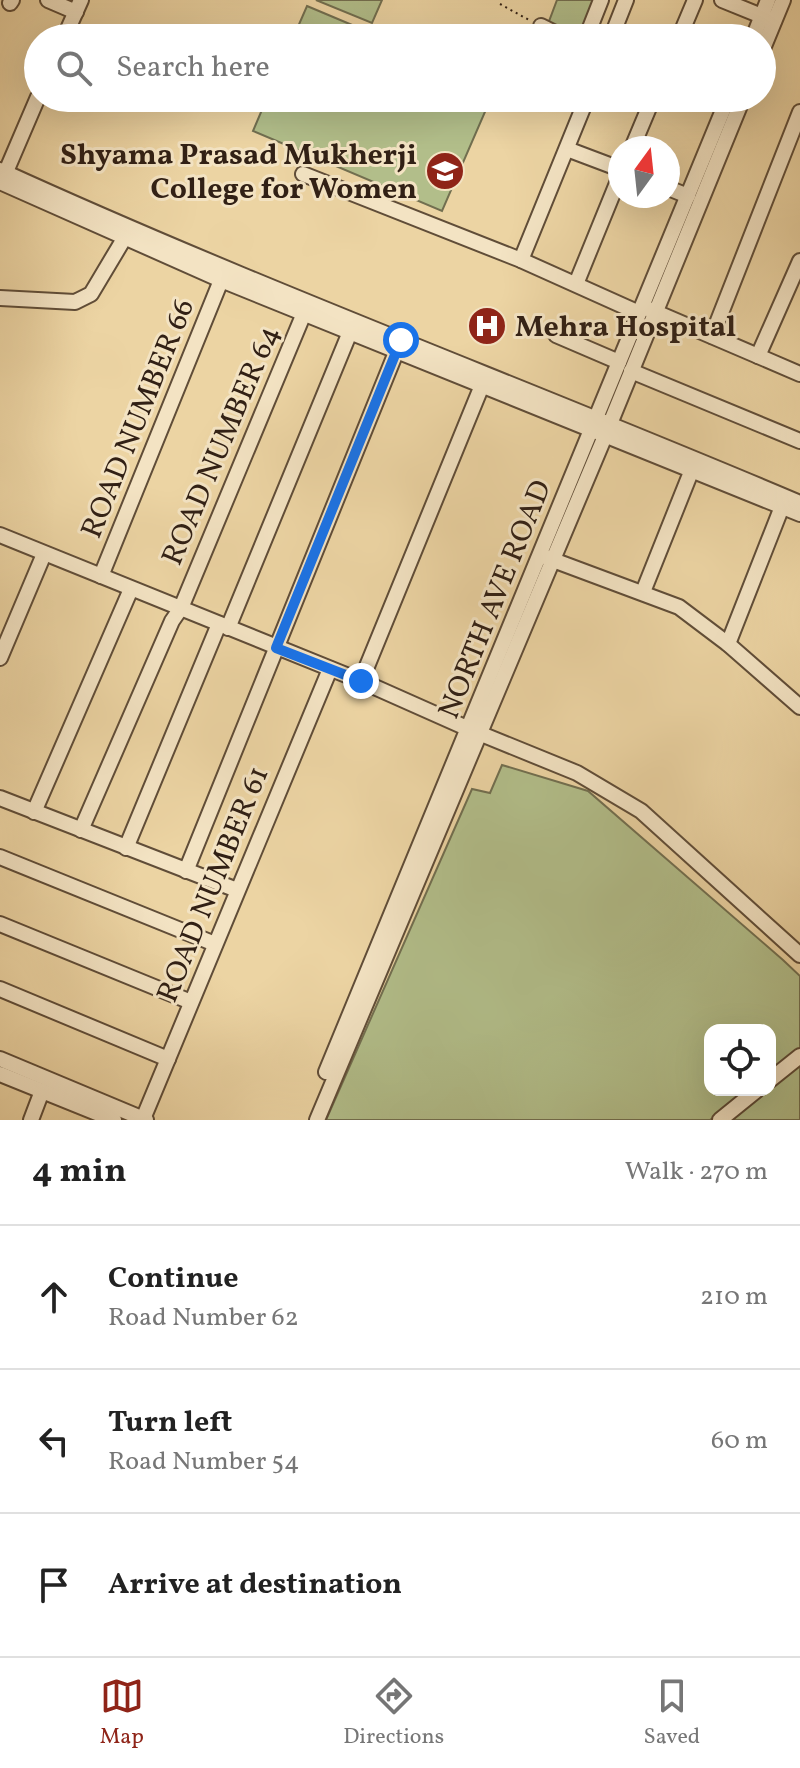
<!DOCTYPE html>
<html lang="en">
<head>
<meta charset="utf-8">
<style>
  :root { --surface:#fff; --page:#f2f2f2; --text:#222; --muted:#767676; --line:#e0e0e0; --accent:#8f2418 }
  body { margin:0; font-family:Vollkorn,serif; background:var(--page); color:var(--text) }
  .controls { position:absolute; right:24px; bottom:24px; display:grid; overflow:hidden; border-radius:16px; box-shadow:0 8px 32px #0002 }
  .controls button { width:72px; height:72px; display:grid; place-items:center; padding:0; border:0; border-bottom:2px solid var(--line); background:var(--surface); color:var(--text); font:40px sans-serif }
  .compass { position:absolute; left:608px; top:136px; width:72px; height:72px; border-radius:50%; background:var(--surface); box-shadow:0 8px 32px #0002; rotate:15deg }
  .stop { position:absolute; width:24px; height:24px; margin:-18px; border:6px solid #1a73e8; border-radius:50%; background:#fff }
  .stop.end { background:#1a73e8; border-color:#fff; box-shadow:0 2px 8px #0008 }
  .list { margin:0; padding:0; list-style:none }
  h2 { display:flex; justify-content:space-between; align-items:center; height:104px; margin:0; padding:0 32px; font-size:34px }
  h2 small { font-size:26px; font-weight:400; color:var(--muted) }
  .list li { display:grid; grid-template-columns:52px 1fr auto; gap:24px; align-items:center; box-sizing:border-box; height:144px; padding:0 32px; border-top:2px solid var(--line) }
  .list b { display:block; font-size:30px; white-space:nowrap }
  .list p { margin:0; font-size:26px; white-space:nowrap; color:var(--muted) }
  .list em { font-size:26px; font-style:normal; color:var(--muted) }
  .icon { flex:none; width:44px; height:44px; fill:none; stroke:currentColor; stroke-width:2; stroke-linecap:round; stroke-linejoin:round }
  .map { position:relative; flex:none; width:800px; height:1120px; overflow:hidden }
  .search { position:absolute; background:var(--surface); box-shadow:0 8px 32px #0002; left:24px; right:24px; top:24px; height:88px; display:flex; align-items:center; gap:20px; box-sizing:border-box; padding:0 28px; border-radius:44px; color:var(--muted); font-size:30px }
  .sheet { height:536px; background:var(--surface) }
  nav { display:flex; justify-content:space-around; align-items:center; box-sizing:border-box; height:112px; border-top:2px solid var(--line); background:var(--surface); font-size:22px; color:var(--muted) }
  nav a { display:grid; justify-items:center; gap:4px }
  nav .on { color:var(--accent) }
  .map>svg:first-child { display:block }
</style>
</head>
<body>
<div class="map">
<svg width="800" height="1120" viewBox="0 0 800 1120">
  <rect width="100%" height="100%" fill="#ecd4a3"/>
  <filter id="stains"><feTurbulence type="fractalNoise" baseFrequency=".0025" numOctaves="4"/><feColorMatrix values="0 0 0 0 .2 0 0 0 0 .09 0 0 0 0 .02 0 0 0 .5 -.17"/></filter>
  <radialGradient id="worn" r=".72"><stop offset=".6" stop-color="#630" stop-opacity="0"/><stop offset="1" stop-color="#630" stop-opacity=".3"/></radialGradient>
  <g fill="#b2be8a" stroke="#726f50" stroke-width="2">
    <polygon points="316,0 382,0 372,23"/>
    <polygon points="557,0 595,0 580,37 548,24"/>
    <polygon points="307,6 383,38 293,38"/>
    <polygon points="267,98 491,98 442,211 253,131"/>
    <polygon points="502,765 588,791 783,960 800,976 800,1051 770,1074 770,1030 710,1030 710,1090 749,1090 710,1120 326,1120 472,789 490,793"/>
    <polygon points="800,1061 800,1120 728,1120 765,1090 770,1090 770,1086"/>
  </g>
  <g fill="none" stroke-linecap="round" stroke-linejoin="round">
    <g stroke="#604d38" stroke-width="18">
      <g id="minor">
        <polyline points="48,0 76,12"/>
        <polyline points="722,0 774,21"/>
        <polyline points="10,3 12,0"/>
        <polyline points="541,26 565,38"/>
        <polyline points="64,38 81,0"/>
        <polyline points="586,38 601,0"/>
        <polyline points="611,38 626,0"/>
        <polyline points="679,38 695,0"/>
        <polyline points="753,38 768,0"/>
        <polyline points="762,51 783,0"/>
        <polyline points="632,148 653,98"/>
        <polyline points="567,149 620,169"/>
        <path d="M 0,170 C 263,290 534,390 800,503"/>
        <polyline points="303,174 521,260 639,313"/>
        <polyline points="2,181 38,97"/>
        <polyline points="0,182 221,280 800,514"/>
        <polyline points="668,188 688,196"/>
        <polyline points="521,260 587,98"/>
        <polyline points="576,284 620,176"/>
        <polyline points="0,298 75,302 91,294 125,237"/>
        <polyline points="646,308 800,374"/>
        <polyline points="556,335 619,362"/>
        <polyline points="712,336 800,112"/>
        <polyline points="758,356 800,261"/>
        <polyline points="631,371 800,441"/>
        <polyline points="0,535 361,681 469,729 577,773 641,811 800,955"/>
        <polyline points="545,557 679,607 728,644 800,707"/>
        <polyline points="101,576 224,273"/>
        <polyline points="643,592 695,462"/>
        <polyline points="228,628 350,332"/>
        <polyline points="728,644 785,499"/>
        <polyline points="0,658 44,554"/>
        <polyline points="361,681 485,378"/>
        <polyline points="0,798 237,890"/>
        <polyline points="34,812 131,589"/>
        <polyline points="81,830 172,621 181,608 307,306"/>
        <polyline points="126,848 219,624"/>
        <polyline points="0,857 215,944"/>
        <polyline points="186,871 399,345"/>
        <polyline points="0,924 191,1002"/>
        <polyline points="0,989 168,1059"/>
        <polyline points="0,1059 146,1120"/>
        <polyline points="326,1072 728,98"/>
        <polyline points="0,1074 114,1120"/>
        <polyline points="770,1080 800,1056"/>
        <polyline points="143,1119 330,669"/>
        <polyline points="31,1120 42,1091"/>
        <polyline points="317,1120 605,436 743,98"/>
        <polyline points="720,1120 757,1090"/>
      </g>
    </g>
    <polyline stroke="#312015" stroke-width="2" stroke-dasharray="2 4" stroke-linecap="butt" points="500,4 529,20"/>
    <use href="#minor" stroke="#f3e3c3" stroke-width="14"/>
  </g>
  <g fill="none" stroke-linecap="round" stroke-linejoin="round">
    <polyline stroke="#1a73e8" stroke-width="10" points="361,681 276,648 401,340"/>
  </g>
  <defs>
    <g id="university-disc" transform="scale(2)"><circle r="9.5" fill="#8f2418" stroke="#f3e3c3"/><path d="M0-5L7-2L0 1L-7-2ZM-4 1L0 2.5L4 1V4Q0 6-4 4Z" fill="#fff"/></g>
    <g id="hospital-disc" transform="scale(2)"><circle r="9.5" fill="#8f2418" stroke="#f3e3c3"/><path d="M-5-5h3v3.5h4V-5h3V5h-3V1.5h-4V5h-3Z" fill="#fff"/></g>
  </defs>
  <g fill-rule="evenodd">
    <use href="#university-disc" x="445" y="171"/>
    <use href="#hospital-disc" x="487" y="326"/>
  </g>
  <g text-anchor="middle" stroke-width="6" stroke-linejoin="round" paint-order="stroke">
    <g font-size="30" font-weight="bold" fill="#312015" stroke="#f3e3c3" text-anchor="end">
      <text x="417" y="164">Shyama Prasad Mukherji<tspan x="417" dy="34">College for Women</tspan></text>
      <text x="515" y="336" text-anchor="start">Mehra Hospital</text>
    </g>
    <g font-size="30" fill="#312015" stroke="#f3e3c3">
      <text transform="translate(137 418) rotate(-68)" y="10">ROAD NUMBER 66</text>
      <text transform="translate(220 445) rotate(-67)" y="10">ROAD NUMBER 64</text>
      <text transform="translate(494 599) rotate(-68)" y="10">NORTH AVE ROAD</text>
      <text transform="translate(212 884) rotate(-68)" y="10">ROAD NUMBER 61</text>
    </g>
  </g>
  <rect width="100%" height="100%" filter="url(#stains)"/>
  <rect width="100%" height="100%" fill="url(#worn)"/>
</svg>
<div class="controls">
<button><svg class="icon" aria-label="locate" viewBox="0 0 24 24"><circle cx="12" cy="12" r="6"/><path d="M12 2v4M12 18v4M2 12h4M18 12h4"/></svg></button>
</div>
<svg class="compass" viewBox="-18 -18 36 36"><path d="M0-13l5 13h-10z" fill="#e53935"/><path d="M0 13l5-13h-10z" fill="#767676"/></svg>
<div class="stop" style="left:401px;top:340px"></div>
<div class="stop end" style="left:361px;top:681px"></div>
<div class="search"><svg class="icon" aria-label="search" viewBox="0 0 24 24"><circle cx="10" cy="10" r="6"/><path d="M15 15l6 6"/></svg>Search here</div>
</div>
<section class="sheet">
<h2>4 min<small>Walk · 270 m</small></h2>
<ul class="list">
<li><svg class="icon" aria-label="ahead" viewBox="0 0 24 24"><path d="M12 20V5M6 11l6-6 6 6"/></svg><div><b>Continue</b><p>Road Number 62</p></div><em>210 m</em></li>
<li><svg class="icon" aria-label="left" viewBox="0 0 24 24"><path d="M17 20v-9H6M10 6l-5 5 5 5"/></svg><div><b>Turn left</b><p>Road Number 54</p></div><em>60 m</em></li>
<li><svg class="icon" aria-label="arrive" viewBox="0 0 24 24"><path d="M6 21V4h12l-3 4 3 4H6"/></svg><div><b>Arrive at destination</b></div></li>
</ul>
</section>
<nav>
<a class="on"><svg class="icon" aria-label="map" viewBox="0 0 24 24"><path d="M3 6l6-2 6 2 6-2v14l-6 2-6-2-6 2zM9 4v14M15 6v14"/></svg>Map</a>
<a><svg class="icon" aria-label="directions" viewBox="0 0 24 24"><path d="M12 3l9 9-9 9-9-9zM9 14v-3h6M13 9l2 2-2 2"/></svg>Directions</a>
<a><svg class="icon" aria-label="saved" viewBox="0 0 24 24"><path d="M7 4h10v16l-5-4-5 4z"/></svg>Saved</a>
</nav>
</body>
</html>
